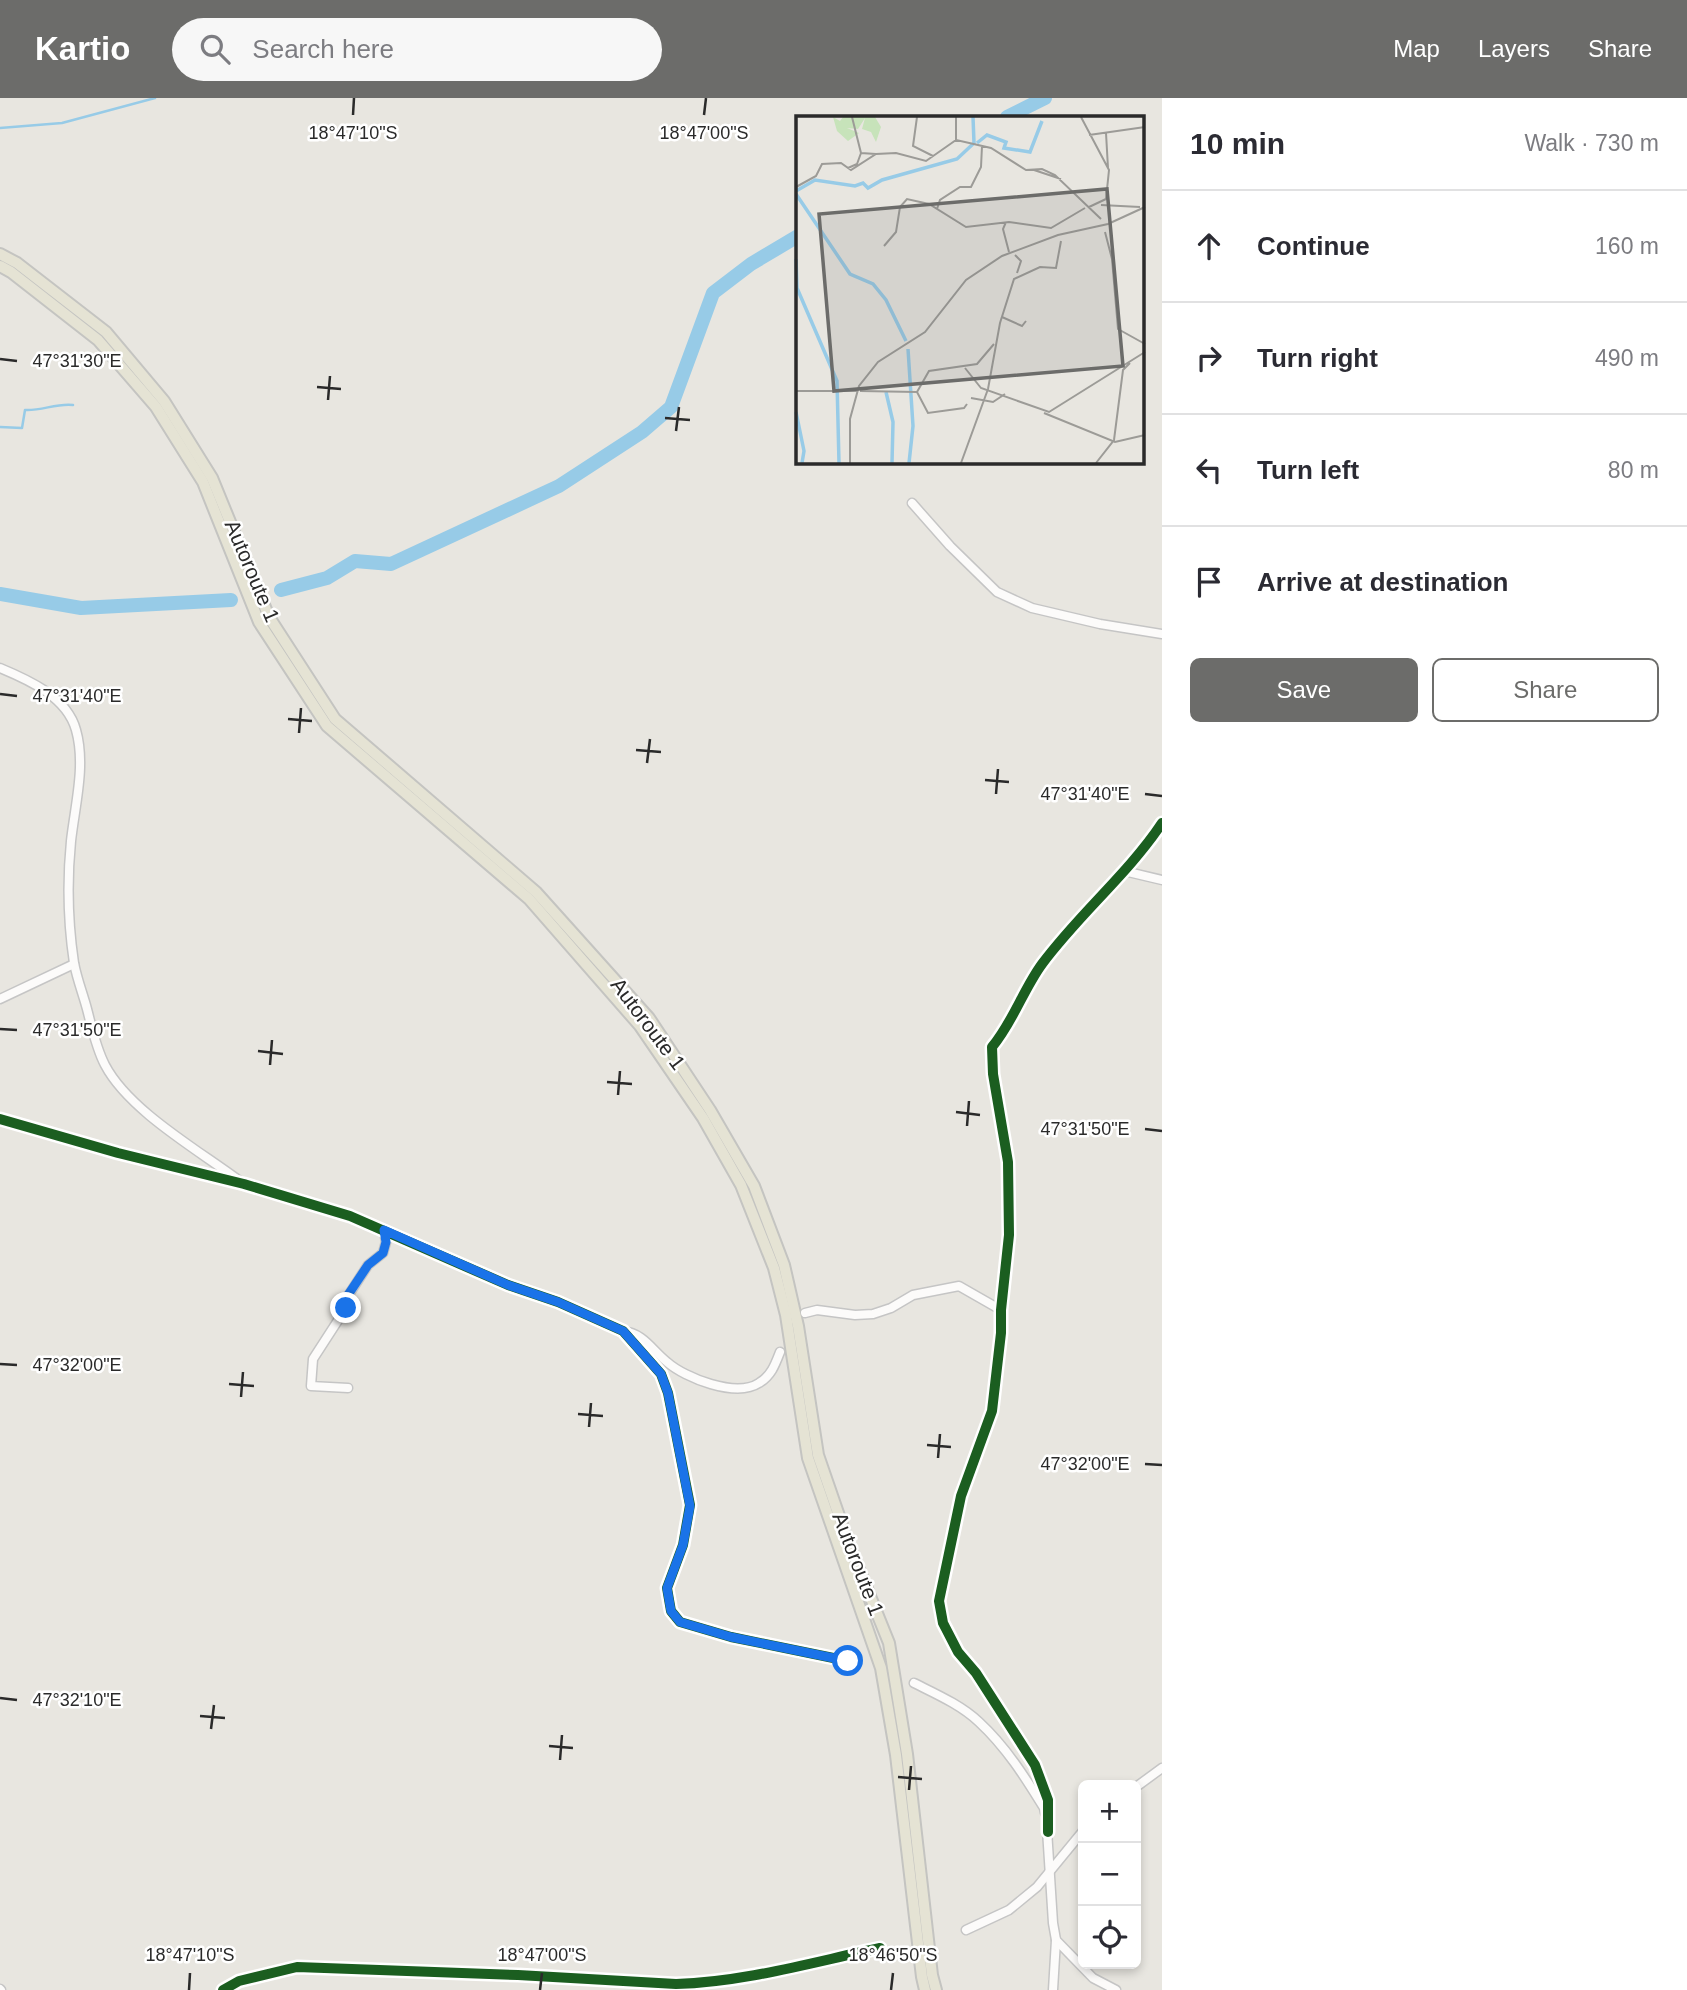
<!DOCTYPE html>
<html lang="en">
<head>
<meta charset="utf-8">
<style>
  :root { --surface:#fff; --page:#f7f7f7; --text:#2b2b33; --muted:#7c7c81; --line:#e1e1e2; --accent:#6c6c6a }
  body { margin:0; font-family:Arial,sans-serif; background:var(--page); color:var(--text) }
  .controls { position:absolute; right:21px; bottom:21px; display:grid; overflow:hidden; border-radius:10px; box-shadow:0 4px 10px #0003 }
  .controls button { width:63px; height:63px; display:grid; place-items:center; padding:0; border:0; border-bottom:2px solid var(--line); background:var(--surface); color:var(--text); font:35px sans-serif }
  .stop { position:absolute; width:21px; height:21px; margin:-16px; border:5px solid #1a73e8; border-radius:50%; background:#fff }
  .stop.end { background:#1a73e8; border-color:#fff; box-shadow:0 2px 7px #0008 }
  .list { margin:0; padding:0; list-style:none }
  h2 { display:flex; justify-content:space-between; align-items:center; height:91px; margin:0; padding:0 28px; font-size:30px }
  h2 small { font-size:23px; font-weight:400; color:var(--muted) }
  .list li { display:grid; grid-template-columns:46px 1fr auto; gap:21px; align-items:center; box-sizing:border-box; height:112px; padding:0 28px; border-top:2px solid var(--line) }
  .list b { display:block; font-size:26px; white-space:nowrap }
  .list em { font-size:23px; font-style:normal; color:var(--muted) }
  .actions { display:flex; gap:14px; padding:21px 28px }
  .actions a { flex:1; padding:16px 0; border:2px solid var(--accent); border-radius:10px; text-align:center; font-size:24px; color:var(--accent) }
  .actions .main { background:var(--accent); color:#fff }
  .icon { flex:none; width:38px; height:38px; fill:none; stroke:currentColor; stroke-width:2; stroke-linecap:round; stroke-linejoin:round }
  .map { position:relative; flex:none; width:1162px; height:1892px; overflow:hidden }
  header { display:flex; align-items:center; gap:42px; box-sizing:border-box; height:98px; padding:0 35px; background:var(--accent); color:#fff }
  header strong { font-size:33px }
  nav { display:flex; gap:38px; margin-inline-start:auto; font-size:24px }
  .search { width:490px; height:63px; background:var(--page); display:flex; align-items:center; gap:18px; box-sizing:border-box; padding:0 24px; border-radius:38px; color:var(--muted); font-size:26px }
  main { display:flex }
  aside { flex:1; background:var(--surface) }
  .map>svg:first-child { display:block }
</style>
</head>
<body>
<header>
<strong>Kartio</strong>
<div class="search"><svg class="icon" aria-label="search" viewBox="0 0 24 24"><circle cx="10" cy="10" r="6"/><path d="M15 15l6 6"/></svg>Search here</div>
<nav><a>Map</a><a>Layers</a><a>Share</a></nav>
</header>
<main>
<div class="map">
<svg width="1162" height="1892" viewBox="0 0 1162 1892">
  <rect width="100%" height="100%" fill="#e8e6e0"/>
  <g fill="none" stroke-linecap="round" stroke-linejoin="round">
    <g stroke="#97cbe7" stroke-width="2.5">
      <polyline points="0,30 62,25 155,0"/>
      <path d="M 0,329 L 22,330 L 25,312 C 42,313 56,305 73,307"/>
    </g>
    <g stroke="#97cbe7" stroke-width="14">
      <polyline points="1007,19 1045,0"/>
      <polyline points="281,492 327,480 355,463 391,466 559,388 642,334 671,309 713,195 751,166 798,138"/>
      <polyline points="0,496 81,510 231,502"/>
    </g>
    <g stroke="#c5c5c5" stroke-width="11">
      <g id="minor">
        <polyline points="912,405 950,448 997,494 1032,510 1100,526 1162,536"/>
        <path d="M 0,570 C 29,582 67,599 76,632 C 86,667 75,707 71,743 C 67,783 68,825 74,865 C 77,881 83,896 87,911 C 92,930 96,950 105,967 C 129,1013 200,1053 241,1084"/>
        <polyline points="1124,773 1162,782"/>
        <polyline points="0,901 74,866"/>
        <polyline points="0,1021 118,1055 244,1086 350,1118 508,1187 558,1204 623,1233 661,1276 668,1295 690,1407 683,1447 667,1490 671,1513 680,1524 731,1539 848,1563"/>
        <polyline points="805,1215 817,1212 855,1217 873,1216 891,1210 913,1197 959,1188 1001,1212"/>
        <path d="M 623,1233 C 643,1235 652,1252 667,1264 C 685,1280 736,1300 759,1285 C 771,1278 775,1267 780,1254"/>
        <polyline points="348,1290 311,1288 313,1261 346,1210 346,1201 368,1167 383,1155 386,1144 384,1132"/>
        <path d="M 914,1585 C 936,1596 961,1607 979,1624 C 1006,1649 1025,1679 1044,1710 L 1045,1715"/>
        <polyline points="1136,1689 1162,1670"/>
        <polyline points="1047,1732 1053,1825 1056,1842 1093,1880 1116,1892"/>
        <path d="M 1048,1734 L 1048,1702 L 1035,1667 L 976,1575 L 958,1554 L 943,1525 L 939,1503 L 961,1398 L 992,1313 L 1001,1235 L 1001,1212 L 1009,1137 L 1008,1064 L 993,976 L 992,949 C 1013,924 1023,892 1042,866 C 1079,816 1128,776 1162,725"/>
        <polyline points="966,1832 1009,1812 1037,1789 1083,1733"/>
        <polyline points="0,1891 1,1892"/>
        <path d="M 223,1892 L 239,1883 L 297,1869 L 518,1877 L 676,1886 C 745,1884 813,1864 880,1850"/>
        <polyline points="1053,1892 1056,1842"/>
      </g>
    </g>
    <g stroke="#c4c4c1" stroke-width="14">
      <g id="major">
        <polyline points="0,156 17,165 106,234 164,303 212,380 269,519 335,621 536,794 649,920 710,1012 754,1088 784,1167 798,1228 818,1357 847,1441 889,1545 907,1656 932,1877 936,1892"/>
        <polyline points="0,168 11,174 98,242 156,309 203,384 259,524 327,628 529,801 640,928 703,1020 741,1087 774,1170 786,1217 808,1360 881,1570 896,1657 922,1879 925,1892"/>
      </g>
    </g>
    <use href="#minor" stroke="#fcfbfa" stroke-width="8"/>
    <use href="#major" stroke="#e5e3d4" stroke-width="10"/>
    <g stroke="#fff" stroke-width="15">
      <g id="cycleway">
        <polyline points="0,1021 118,1055 244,1086 350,1118 508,1187 558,1204 623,1233 661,1276 668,1295 690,1407 683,1447 667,1490 671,1513 680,1524 731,1539 848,1563"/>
        <path d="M 1048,1734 L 1048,1702 L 1035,1667 L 976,1575 L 958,1554 L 943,1525 L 939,1503 L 961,1398 L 992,1313 L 1001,1235 L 1001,1212 L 1009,1137 L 1008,1064 L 993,976 L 992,949 C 1013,924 1023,892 1042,866 C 1079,816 1128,776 1162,725"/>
        <path d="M 223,1892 L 239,1883 L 297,1869 L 518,1877 L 676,1886 C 745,1884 813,1864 880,1850"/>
      </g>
    </g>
    <use href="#cycleway" stroke="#1b5e20" stroke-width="10"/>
  </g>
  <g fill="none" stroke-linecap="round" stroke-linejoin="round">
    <polyline stroke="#1a73e8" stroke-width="9" points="346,1210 346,1200 368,1167 383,1155 386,1144 384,1132 508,1187 558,1204 623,1233 661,1276 668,1295 690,1408 683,1447 667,1490 671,1513 680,1524 731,1539 848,1563"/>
  </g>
  <path fill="none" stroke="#2a2a2a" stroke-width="2.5" d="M 353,17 L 354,0M 704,17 L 706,0M 0,261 L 17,263M 317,289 L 341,291M 328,302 L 330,278M 665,320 L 690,322M 676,333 L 679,309M 0,596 L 17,598M 288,621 L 312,623M 299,635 L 301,610M 636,652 L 661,654M 647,665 L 650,641M 985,682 L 1009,684M 996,696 L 998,671M 1145,696 L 1162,698M 0,931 L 17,932M 258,953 L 283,956M 270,967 L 272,942M 607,984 L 632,986M 618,997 L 620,973M 956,1014 L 980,1017M 967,1028 L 969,1003M 1145,1031 L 1162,1033M 0,1266 L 17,1267M 229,1286 L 254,1288M 241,1299 L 243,1274M 578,1316 L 603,1318M 589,1329 L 591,1305M 927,1347 L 951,1349M 938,1360 L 940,1336M 1145,1366 L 1162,1367M 0,1600 L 17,1602M 200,1618 L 225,1620M 211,1631 L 214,1607M 549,1648 L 573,1650M 560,1662 L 562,1637M 898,1679 L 922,1681M 909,1692 L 911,1668M 189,1892 L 190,1875M 540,1892 L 542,1875M 891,1892 L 893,1875"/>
  <g text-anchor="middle" stroke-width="5" stroke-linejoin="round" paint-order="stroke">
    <g font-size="21" fill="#2a2a2a" stroke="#fff">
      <text transform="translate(252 473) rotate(67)" y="7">Autoroute 1</text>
      <text transform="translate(648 926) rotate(53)" y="7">Autoroute 1</text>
      <text transform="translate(858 1466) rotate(69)" y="7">Autoroute 1</text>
    </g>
  </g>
  <g transform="translate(796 18)">
    <rect width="348" height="348" fill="#e8e6e0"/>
    <path d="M 37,1 L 44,5 L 47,1 L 79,1 L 85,11 L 80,26 L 75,16 L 66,13 L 69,2 L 62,13 L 51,12 L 63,17 L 52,25 L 41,15 Z" fill="#c7e3ba"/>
    <path fill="none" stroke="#97cbe7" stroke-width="3.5" d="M 181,27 L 191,19 L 210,26 L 208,32 L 234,36 L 246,5M 0,75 L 19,64 L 59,70 L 67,67 L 72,72 L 86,64 L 161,43 L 178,27 L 177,1M 0,78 L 54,158 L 77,168 L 90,184 L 110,225M 0,143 L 1,172 L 41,265 L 43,347M 112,233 L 117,310 L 113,347M 90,276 L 97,306 L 96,347M 0,296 L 8,335 L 6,347"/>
    <path fill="none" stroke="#9c9b97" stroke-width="2" d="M 56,1 L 65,37 L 80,38M 121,1 L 117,30 L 137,40M 160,1 L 160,24 L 195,32 L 230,54 L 246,53 L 259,59 L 305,103M 285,1 L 313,54 L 310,83 L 293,91M 310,17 L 312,52M 293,19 L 349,11M 52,52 L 61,48 L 65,37M 238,54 L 265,63M 0,71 L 20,60 L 26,48 L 45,47 L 55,54 L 80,38 L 100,37 L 130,45 L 160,24M 305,89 L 344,91M 141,93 L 144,84 L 164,71 L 175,71 L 185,51 L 186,30M 210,106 L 207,113 L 213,136M 309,116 L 316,143 L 322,213 L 349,228M 88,130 L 100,116 L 104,91 L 111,83 L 133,88 L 170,111 L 213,106 L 255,112 L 289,92M 219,139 L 225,145 L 221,157M 206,201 L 226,210 L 230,205M 169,252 L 185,272 L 253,296 L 349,236M 0,275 L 61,275M 64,275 L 121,276 L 133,255 L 181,248 L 198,228M 121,276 L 132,297 L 168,292 L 171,288M 175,282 L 197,286 L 209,278M 248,297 L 319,326 L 349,319M 54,347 L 54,303 L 63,270 L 82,246 L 129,216 L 170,164 L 206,140 L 262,119 L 312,108 L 349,91M 165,347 L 192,273 L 204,207 L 218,163 L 244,151 L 260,152 L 265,125M 300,347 L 318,324 L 327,254 L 334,247"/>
    <path fill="#6c6c6a" fill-opacity="0.15" stroke="#6c6c6a" stroke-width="3.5" d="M 311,73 L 327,250 L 38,275 L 23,98 Z"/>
    <rect width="348" height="348" fill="none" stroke="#2a2a2a" stroke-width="3.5"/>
  </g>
  <g font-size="18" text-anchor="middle" fill="#2a2a2a" stroke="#fff" stroke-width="5" stroke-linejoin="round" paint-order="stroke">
    <text x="353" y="41">18°47'10"S</text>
    <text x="704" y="41">18°47'00"S</text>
    <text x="77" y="269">47°31'30"E</text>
    <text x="77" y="604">47°31'40"E</text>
    <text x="1085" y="702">47°31'40"E</text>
    <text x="77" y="938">47°31'50"E</text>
    <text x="1085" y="1037">47°31'50"E</text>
    <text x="77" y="1273">47°32'00"E</text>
    <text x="1085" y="1372">47°32'00"E</text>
    <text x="77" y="1608">47°32'10"E</text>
    <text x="190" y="1863">18°47'10"S</text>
    <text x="542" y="1863">18°47'00"S</text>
    <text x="893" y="1863">18°46'50"S</text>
  </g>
</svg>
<div class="controls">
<button>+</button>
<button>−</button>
<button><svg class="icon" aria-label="locate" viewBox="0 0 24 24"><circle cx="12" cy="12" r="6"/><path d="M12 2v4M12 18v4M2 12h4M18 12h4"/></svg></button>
</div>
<div class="stop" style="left:848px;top:1563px"></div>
<div class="stop end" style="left:346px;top:1210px"></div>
</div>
<aside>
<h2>10 min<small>Walk · 730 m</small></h2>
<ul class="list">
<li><svg class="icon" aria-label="ahead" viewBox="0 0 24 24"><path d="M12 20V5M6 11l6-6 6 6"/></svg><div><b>Continue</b></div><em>160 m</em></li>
<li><svg class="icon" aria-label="right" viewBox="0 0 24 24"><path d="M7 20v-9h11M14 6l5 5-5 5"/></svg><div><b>Turn right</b></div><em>490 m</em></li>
<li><svg class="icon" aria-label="left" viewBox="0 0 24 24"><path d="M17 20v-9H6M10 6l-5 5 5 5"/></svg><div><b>Turn left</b></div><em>80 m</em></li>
<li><svg class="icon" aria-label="arrive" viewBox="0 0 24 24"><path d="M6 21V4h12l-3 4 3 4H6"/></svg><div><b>Arrive at destination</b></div></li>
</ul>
<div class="actions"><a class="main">Save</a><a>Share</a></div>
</aside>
</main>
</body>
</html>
